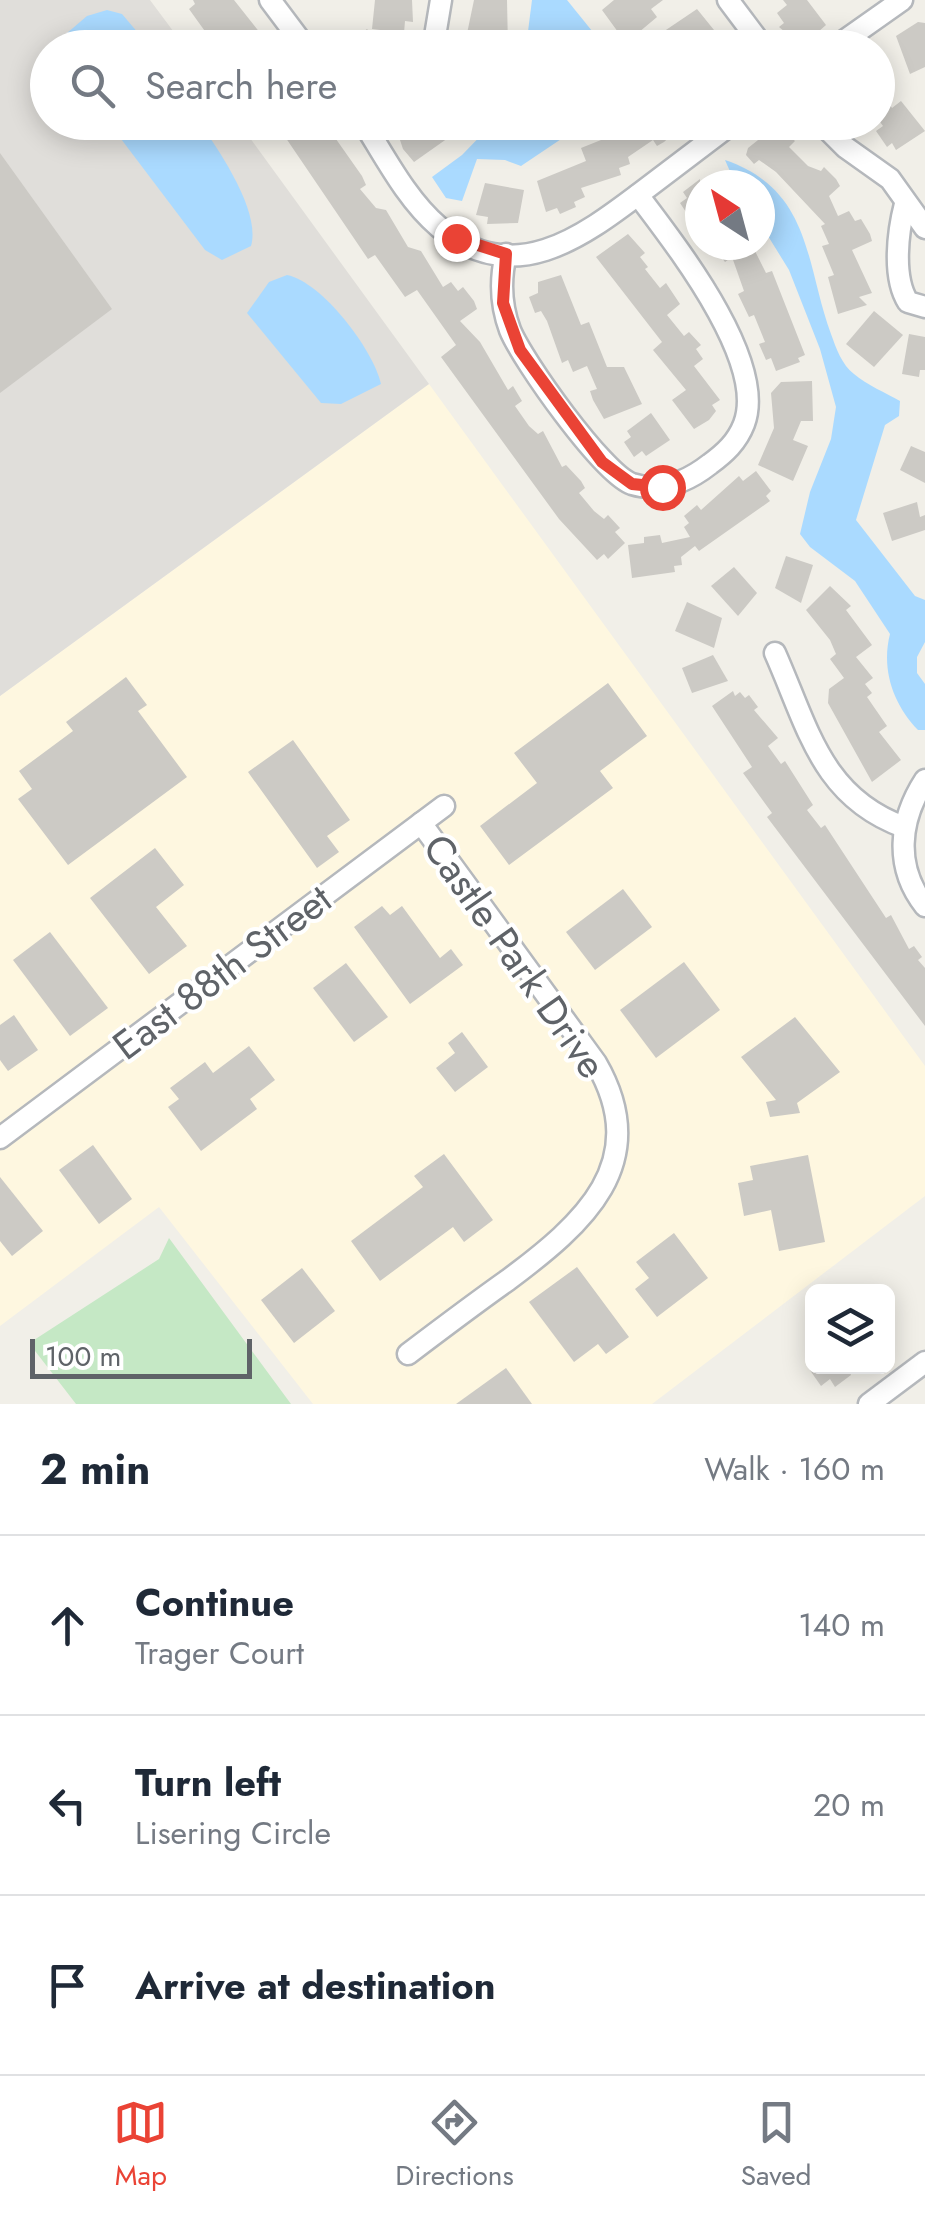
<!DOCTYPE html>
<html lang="en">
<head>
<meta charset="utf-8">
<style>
  :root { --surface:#fff; --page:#f6f6f7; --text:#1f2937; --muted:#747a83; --line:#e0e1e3; --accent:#ea4335 }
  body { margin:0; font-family:Jost,sans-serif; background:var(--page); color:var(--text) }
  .controls { position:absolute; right:30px; bottom:30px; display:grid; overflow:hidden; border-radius:15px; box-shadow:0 5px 25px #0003 }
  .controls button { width:90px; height:90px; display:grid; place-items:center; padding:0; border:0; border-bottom:2px solid var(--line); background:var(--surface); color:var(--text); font:50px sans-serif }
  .compass { position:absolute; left:685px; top:170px; width:90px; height:90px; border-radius:50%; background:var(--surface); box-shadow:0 5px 25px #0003; rotate:324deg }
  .scale { position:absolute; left:30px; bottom:25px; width:222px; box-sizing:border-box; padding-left:10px; border:5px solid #5f6368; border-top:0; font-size:28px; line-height:35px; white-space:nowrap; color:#5f6368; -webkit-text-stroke:8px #fff; paint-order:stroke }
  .stop { position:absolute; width:30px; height:30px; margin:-22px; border:8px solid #ea4335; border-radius:50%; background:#fff }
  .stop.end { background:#ea4335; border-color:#fff; box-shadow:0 2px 10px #0008 }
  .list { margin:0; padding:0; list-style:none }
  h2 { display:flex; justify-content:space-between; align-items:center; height:130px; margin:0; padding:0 40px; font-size:42px }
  h2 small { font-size:32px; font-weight:400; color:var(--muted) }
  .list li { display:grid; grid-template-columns:65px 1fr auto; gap:30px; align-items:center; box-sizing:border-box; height:180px; padding:0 40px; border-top:2px solid var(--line) }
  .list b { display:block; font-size:38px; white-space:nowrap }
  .list p { margin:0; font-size:32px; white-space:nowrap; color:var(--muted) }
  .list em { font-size:32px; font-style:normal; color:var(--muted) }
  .icon { flex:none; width:55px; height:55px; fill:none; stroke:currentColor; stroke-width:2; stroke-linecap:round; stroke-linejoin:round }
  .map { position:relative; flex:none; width:925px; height:1404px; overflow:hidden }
  .search { position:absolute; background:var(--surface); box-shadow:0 5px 25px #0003; left:30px; right:30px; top:30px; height:110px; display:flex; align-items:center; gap:25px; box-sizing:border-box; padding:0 35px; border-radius:55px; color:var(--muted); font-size:38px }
  .sheet { height:670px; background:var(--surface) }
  nav { display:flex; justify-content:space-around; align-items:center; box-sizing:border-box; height:140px; border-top:2px solid var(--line); background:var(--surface); font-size:28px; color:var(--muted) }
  nav a { display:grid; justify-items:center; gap:5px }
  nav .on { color:var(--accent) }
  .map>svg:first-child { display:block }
</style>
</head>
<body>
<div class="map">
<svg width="925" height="1404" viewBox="0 0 925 1404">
  <rect width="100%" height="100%" fill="#f1efe8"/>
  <polygon fill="#fef7e0" points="429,384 925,1066 925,1196 652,1404 313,1404 159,1207 0,1326 0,696"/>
  <polygon fill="#e0deda" points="0,0 150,0 185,47 48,48 48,122 239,123 429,384 0,696"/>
  <polygon fill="#c5e8c5" points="169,1238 291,1404 76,1404 32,1347 34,1340 159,1259"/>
  <g fill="#aadaff">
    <polygon points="532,0 567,0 605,47 526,47"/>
    <polygon points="107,10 122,14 150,47 61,47 59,40 87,16"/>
    <path d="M 109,123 L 200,123 C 220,152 261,212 251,246 L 222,260 L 205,250 Z"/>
    <polygon points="493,123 493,122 585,123 521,166 505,160 477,159 462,201 446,198 432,177 462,155"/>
    <path d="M 725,160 C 812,190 805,263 831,334 C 836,348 842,365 854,374 C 867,385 886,393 900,401 L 899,416 L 885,425 L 856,520 L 915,596 L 925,600 L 925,642 L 917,657 L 917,673 L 925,684 L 925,730 L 918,730 C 893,704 881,669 890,634 L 855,581 L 810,547 L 800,534 L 810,492 L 831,439 L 836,407 L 820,349 L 789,270 L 760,223 L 760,185 L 736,185 Z"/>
    <path d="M 287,275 C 322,282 373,349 381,384 L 341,404 L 321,403 L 247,313 L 269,282 Z"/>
  </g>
  <g fill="#cccac5">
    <polygon points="193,0 234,0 272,48 217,48 189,9 195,4"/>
    <polygon points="375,0 412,0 413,22 405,21 404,33 372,29"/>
    <polygon points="474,0 507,0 508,48 464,48"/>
    <polygon points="614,0 663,0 651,9 657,17 626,43 602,10"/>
    <polygon points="783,0 807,0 826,25 802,46 779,27 784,23 777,13 787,5"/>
    <polygon points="697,9 714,30 706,37 710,41 702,48 670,48 660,34"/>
    <polygon points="918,22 925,23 925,67 910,74 896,36"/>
    <polygon points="367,29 382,48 344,48"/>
    <polygon points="878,88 892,108 901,101 925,131 896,150 892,143 887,147 876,131 883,126 878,119"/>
    <polygon points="275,122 324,122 362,176 366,185 360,189 376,208 386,210 408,247 421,251 443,287 451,282 458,291 463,287 474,301 477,309 460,321 480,342 508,390 513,386 522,401 515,406 529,426 538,434 543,431 562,467 566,465 581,481 585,488 579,493 594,511 604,519 608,515 620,528 615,532 625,543 608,559 604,554 597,560 559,519 441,357 456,345 417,290 405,297 375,255 368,259"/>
    <polygon points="397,122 437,122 448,138 414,162 403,149 399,137 404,133"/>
    <polygon points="627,122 686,122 664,142 657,146 653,140 628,157 630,164 619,168 621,175 581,188 585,197 574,202 576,207 560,214 557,208 546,212 537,181 586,161 581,148 631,128"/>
    <polygon points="777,125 795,141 789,147 808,166 821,171 824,167 836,179 840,186 829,196 838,216 849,211 855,221 861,219 870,234 872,241 852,250 872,293 859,297 867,305 838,314 828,277 834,275 822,246 829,244 821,226 825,224 776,172 759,160 754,164 746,155 748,148"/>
    <polygon points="0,153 112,309 0,393"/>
    <polygon points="700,179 700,215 698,212 690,218 680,203 687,198 683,192"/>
    <polygon points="485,183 524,190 518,223 487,224 488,217 476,215"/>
    <polygon points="628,234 645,253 640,257 648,267 645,269 660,288 666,283 680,304 667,315 684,336 689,332 701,345 696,349 703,359 694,366 720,400 712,405 716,411 709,420 694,429 672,400 686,390 653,350 662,342 596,257"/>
    <polygon points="712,245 752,245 766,273 772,271 805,355 798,358 800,362 776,371 771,358 766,360 759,344 765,342 754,315 749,317 738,294 744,291 732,257 725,262"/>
    <polygon points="561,275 581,325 589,322 607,367 624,367 642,404 604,419 593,400 590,391 597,389 587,366 573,372 568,360 562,363 547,321 541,311 535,313 529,297 538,293 538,282"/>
    <polygon points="874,311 903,335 874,367 846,344"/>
    <polygon points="909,334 925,337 925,370 920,370 919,377 902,374"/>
    <polygon points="812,381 813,421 801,421 793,440 808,446 793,481 758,465 774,428 771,393 781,382"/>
    <polygon points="651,413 670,440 646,456 642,451 634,457 624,442 631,437 627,431"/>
    <polygon points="911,446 925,452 925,483 900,470"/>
    <polygon points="756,471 771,491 766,496 770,501 699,551 695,546 681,557 682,565 674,566 675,572 632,578 628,545 644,543 644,537 660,535 662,543 690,537 684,527 689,523 684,516 697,505 701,510 739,476 743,481"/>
    <polygon points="917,502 920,517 925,515 925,530 892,541 883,513"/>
    <polygon points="786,556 813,565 801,603 775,588"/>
    <polygon points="734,567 757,593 738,616 711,586"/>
    <polygon points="830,586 851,606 846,610 872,645 856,657 873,678 865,684 872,693 867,697 887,726 879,732 901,760 872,782 828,703 829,689 844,678 830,659 836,654 830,640 806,610"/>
    <polygon points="687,602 722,618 714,648 675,631"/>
    <polygon points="713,655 728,681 692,693 682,668"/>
    <polygon points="126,677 147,705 138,711 187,777 68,865 18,799 32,789 19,771 73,731 66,722"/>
    <polygon points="608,683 647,736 600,771 613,788 509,865 480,826 537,783 514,753"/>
    <polygon points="733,691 735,696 740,692 745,698 749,695 758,707 754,710 778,738 768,746 781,764 785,761 813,805 807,810 821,828 825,825 886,918 891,915 909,949 914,946 922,957 918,960 925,968 925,1026 767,817 772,813 743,773 752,767 712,706"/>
    <polygon points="293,740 350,820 327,836 339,852 317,868 248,772"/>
    <polygon points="155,848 184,885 156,907 187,946 149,974 90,898"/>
    <polygon points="623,889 652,927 595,970 566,932"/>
    <polygon points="382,906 390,915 402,906 440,958 451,949 463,965 410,1004 354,927"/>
    <polygon points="50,932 108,1008 70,1036 13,960"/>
    <polygon points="684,962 720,1010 656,1058 620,1010"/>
    <polygon points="346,963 388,1017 354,1042 313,988"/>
    <polygon points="14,1015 38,1050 8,1071 0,1060 0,1025"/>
    <polygon points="795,1017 840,1072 797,1103 800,1113 770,1117 766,1102 776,1100 741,1057"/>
    <polygon points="462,1032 488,1067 455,1092 436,1068 455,1053 448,1043"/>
    <polygon points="249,1046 275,1080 250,1099 257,1109 201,1151 168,1107 179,1099 170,1088 205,1062 213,1073"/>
    <polygon points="93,1145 132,1199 99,1224 59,1170"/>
    <polygon points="444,1154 493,1220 464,1242 453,1227 380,1281 351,1241 423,1187 414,1176"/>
    <polygon points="808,1155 825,1242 779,1251 771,1210 744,1216 738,1183 753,1180 750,1166"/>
    <polygon points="0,1177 43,1231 12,1256 0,1241"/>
    <polygon points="674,1233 708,1278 657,1317 635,1289 649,1278 636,1262"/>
    <polygon points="577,1267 629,1337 606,1354 598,1344 574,1362 529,1302"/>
    <polygon points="302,1268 335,1311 294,1343 261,1300"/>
    <polygon points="807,1366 848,1366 851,1375 835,1387 830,1379 821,1386"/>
    <polygon points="506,1368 532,1404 456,1404"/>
  </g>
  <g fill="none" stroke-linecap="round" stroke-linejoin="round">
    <g stroke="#b5b8bc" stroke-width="25">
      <g id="minor">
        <polyline points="270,0 306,48"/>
        <polyline points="728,0 764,48"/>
        <polyline points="433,48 441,0"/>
        <polyline points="834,48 902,0"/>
        <path d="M 363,122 C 385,157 407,200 439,227 C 513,289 581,238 643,191 C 673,168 704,145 734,122"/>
        <polyline points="820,122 845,147 890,179 925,228"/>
        <path d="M 905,204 C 898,231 892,277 908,302 L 925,307"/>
        <path d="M 506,254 C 500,279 501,306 510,330 C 522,360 603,474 632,484 C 661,493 687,482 710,464 C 725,453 737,442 744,424 C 768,361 674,243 638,195"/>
        <path d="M 775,653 C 808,727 821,797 904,827"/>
        <path d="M 925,780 C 899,820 894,867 925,906"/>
        <polyline points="0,1138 444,806"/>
        <path d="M 408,1354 C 441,1329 474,1304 508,1280 C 583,1224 654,1163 596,1063 L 421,823"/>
        <polyline points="869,1404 925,1362"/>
      </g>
    </g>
    <use href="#minor" stroke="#fff" stroke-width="20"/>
  </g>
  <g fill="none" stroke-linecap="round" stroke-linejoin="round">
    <polyline stroke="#ea4335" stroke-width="12" points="456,238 506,254 503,303 520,350 602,462 632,484 662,487"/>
  </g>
  <g text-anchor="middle" stroke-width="8" stroke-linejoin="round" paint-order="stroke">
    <g font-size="40" fill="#5f6368" stroke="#fff">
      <text transform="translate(515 956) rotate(55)" y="14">Castle Park Drive</text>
      <text transform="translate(222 972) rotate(-37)" y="14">East 88th Street</text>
    </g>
  </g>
</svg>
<div class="controls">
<button><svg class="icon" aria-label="layers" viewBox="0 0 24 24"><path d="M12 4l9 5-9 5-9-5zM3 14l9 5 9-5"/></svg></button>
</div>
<svg class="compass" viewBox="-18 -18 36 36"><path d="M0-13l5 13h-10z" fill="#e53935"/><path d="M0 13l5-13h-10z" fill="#747a83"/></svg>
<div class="scale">100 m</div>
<div class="stop" style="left:662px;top:487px"></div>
<div class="stop end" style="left:456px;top:238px"></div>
<div class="search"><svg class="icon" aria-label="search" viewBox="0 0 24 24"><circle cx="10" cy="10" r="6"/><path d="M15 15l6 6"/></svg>Search here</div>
</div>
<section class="sheet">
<h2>2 min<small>Walk · 160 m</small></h2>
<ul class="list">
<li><svg class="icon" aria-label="ahead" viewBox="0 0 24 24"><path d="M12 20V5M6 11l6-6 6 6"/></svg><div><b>Continue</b><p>Trager Court</p></div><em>140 m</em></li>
<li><svg class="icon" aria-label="left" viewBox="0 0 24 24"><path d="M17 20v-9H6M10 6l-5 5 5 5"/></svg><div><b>Turn left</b><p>Lisering Circle</p></div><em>20 m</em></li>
<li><svg class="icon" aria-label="arrive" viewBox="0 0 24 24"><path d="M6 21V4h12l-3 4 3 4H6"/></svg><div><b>Arrive at destination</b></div></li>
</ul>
</section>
<nav>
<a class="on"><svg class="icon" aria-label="map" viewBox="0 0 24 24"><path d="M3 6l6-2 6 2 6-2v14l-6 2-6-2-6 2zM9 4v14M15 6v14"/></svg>Map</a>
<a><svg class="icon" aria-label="directions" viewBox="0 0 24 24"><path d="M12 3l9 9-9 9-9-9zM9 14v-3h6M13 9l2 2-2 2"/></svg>Directions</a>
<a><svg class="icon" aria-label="saved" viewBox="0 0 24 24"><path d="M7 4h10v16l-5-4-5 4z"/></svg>Saved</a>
</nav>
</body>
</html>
